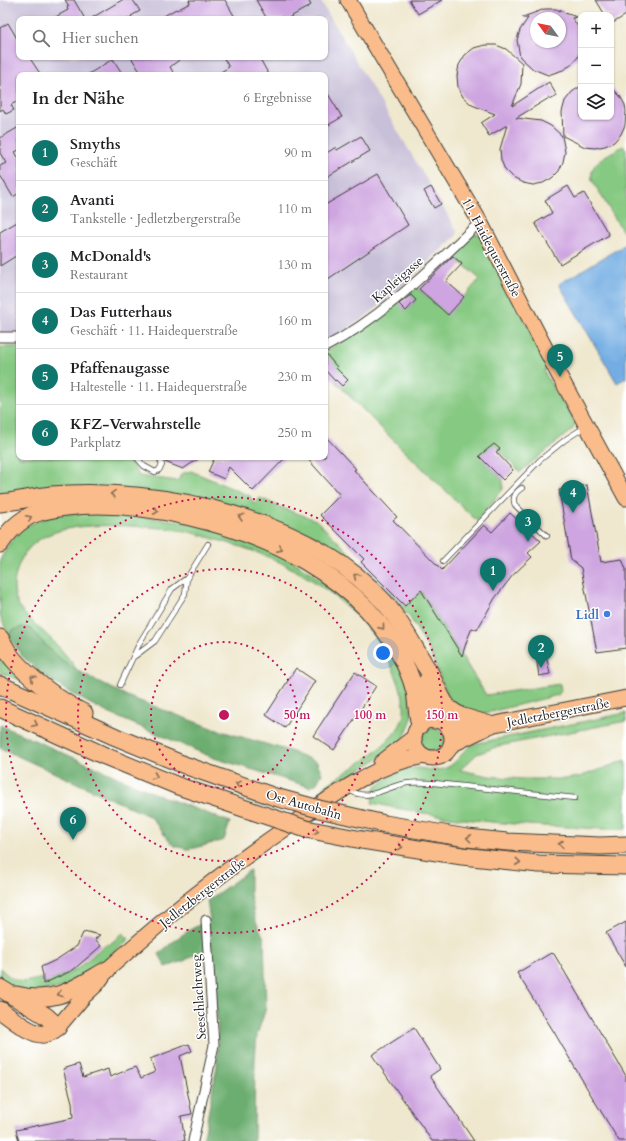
<!DOCTYPE html>
<html lang="de">
<head>
<meta charset="utf-8">
<style>
  :root { --surface:#fff; --page:#f2f2f2; --text:#202124; --muted:#757577; --line:#e0e0e0; --accent:#0f766e }
  body { margin:0; font-family:Cardo,serif; background:var(--page); color:var(--text) }
  .controls { position:absolute; right:12px; top:12px; display:grid; overflow:hidden; border-radius:8px; box-shadow:0 1px 3px #0004 }
  .controls button { width:36px; height:36px; display:grid; place-items:center; padding:0; border:0; border-bottom:1px solid var(--line); background:var(--surface); color:var(--text); font:20px sans-serif }
  .compass { position:absolute; left:530px; top:12px; width:36px; height:36px; border-radius:50%; background:var(--surface); box-shadow:0 1px 3px #0004; rotate:303deg }
  .you { position:absolute; left:383px; top:653px; width:14px; height:14px; margin:-10px; border:3px solid #fff; border-radius:50%; background:#1a73e8; box-shadow:0 0 0 6px #1a73e833 }
  .badge { display:grid; place-items:center; width:26px; height:26px; border-radius:50%; background:var(--accent); color:#fff; font-size:13px; font-weight:700 }
  .pin { position:absolute; translate:-50% -33px; filter:drop-shadow(0 1px 2px #0008) }
  .pin::after { content:''; position:absolute; top:21px; width:14px; height:12px; background:inherit; clip-path:polygon(0 0,100% 0,50% 100%) }
  .list { margin:0; padding:0; list-style:none }
  h2 { display:flex; justify-content:space-between; align-items:center; height:52px; margin:0; padding:0 16px; font-size:17px }
  h2 small { font-size:13px; font-weight:400; color:var(--muted) }
  .list li { display:grid; grid-template-columns:26px 1fr auto; gap:12px; align-items:center; box-sizing:border-box; height:56px; padding:0 16px; border-top:1px solid var(--line) }
  .list b { display:block; font-size:15px; white-space:nowrap }
  .list p { margin:0; font-size:13px; white-space:nowrap; color:var(--muted) }
  .list em { font-size:13px; font-style:normal; color:var(--muted) }
  .icon { flex:none; width:22px; height:22px; fill:none; stroke:currentColor; stroke-width:2; stroke-linecap:round; stroke-linejoin:round }
  .map { position:relative; flex:none; width:626px; height:1141px; overflow:hidden }
  .search { position:absolute; background:var(--surface); box-shadow:0 1px 3px #0004; left:16px; top:16px; width:312px; height:44px; display:flex; align-items:center; gap:10px; box-sizing:border-box; padding:0 14px; border-radius:8px; color:var(--muted); font-size:15px }
  .panel { position:absolute; background:var(--surface); box-shadow:0 1px 3px #0004; left:16px; top:72px; width:312px; height:388px; border-radius:8px }
  .map>svg:first-child { display:block }
</style>
</head>
<body>
<div class="map">
<svg width="626" height="1141" viewBox="0 0 626 1141">
  <rect width="100%" height="100%" fill="#fff"/>
  <filter id="ink" filterUnits="userSpaceOnUse"><feTurbulence type="fractalNoise" baseFrequency=".025" numOctaves="2"/><feDisplacementMap in="SourceGraphic" scale="8" xChannelSelector="R" yChannelSelector="G"/><feConvolveMatrix kernelMatrix="1 2 1 2 8 2 1 2 1" color-interpolation-filters="sRGB"/></filter>
  <filter id="wash" filterUnits="userSpaceOnUse"><feTurbulence type="fractalNoise" baseFrequency=".012" numOctaves="4" result="noise"/><feDisplacementMap in="SourceGraphic" scale="16" xChannelSelector="R" yChannelSelector="G"/><feGaussianBlur stdDeviation="0.9" result="paint"/><feColorMatrix in="noise" values="0 0 0 0 0 0 0 0 0 0 0 0 0 0 0 0 0 1.4 0 .05"/><feComposite in="paint" operator="in"/></filter>
  <g filter="url(#wash)">
    <rect width="100%" height="100%" fill="#efe8cf"/>
    <path fill="#c8bfd8" fill-rule="evenodd" d="M 0,0 L 320,0 L 457,231 L 457,235 L 387,300 L 361,320 L 325,342 L 325,75 L 19,75 L 19,334 L 0,334 ZM 19,19 L 325,19 L 325,57 L 19,57 Z"/>
    <g fill="#86c982" stroke="#51724f">
      <path d="M 623,146 L 626,149 L 626,232 L 623,232 L 592,180 C 588,161 610,154 623,146 Z"/>
      <polygon points="471,234 478,234 482,237 540,350 547,369 544,371 556,394 570,412 576,423 573,429 520,472 494,444 480,456 503,480 503,489 477,521 391,438 325,371 325,352 357,331 398,302 406,311 416,300 409,293 416,287 448,314 480,279 452,255"/>
      <polygon points="0,347 19,347 19,457 120,457 131,463 139,476 178,481 181,474 191,471 250,496 254,504 260,498 285,509 316,520 405,607 421,591 486,695 560,684 561,691 558,695 490,712 470,715 458,710 449,698 428,648 409,616 381,588 291,529 0,499"/>
      <path d="M 94,511 L 197,523 L 287,557 L 361,607 L 407,678 L 412,718 L 404,738 L 397,747 L 324,791 L 322,788 C 345,772 400,742 404,714 C 406,698 396,675 389,661 C 385,654 381,645 376,639 C 354,609 322,584 289,567 C 266,554 239,546 214,539 C 204,536 195,533 185,531 C 168,528 148,527 130,526 C 90,525 31,522 17,570 C 16,575 14,580 14,585 C 13,612 36,623 52,640 C 62,650 70,660 78,671 L 63,661 L 49,649 L 31,629 L 22,627 L 11,631 L 10,638 L 0,616 L 0,560 L 10,542 L 26,526 L 53,515 Z"/>
      <polygon points="0,647 36,688 0,672"/>
      <path d="M 626,713 L 626,721 L 499,746 L 477,754 L 460,770 L 489,776 L 522,779 L 565,779 L 579,777 L 626,760 L 626,829 C 607,830 587,828 568,827 C 502,825 436,817 372,803 L 376,786 C 387,779 399,769 412,768 C 426,767 434,774 448,767 C 458,762 463,750 473,744 Z"/>
      <circle cx="433" cy="740" r="12"/>
      <path d="M 123,933 L 129,939 L 87,976 L 66,987 L 29,993 L 0,982 L 0,968 C 17,985 21,983 43,978 L 45,984 L 77,969 L 106,944 L 109,945 Z"/>
    </g>
    <g fill="#6cad70" stroke="#446446">
      <polygon points="22,627 31,629 49,649 63,661 78,671 129,697 214,729 290,751 317,762 322,774 317,783 310,787 214,758 108,713 70,693 43,675 22,656 10,638 11,631"/>
      <polygon points="0,725 156,794 230,822 224,840 195,848 187,849 175,846 169,841 151,817 0,748"/>
      <path d="M 250,870 L 250,894 L 255,919 L 264,938 L 266,1008 L 257,1035 L 255,1059 L 254,1141 L 203,1141 L 217,1066 L 218,1030 L 212,952 L 202,950 L 184,961 L 166,967 L 159,954 C 175,939 190,928 210,920 L 207,901 Z"/>
    </g>
    <polygon fill="#73ade3" stroke="#486480" points="626,244 626,378 617,383 559,284"/>
    <g id="blocks">
      <g fill="#cea5e0" fill-rule="evenodd">
        <polygon points="65,0 74,0 85,19 52,19 68,10 67,7 69,6"/>
        <polygon points="122,0 133,0 140,11 131,16 133,19 90,19"/>
        <polygon points="189,0 225,0 236,19 159,19 176,9 177,10 190,3"/>
        <polygon points="256,0 308,0 311,5 287,19 267,19"/>
        <polygon points="409,0 442,0 418,14"/>
        <polygon points="596,0 626,0 626,15 611,24 611,15 605,15"/>
        <path d="M 545,9 L 556,9 L 560,11 L 560,9 L 565,13 L 577,17 L 572,18 L 579,28 L 581,35 L 581,48 L 578,57 L 571,65 L 563,70 L 548,75 L 533,69 L 520,57 L 517,40 L 520,30 L 528,18 L 523,18 L 523,17 ZM 536,18 L 560,18 L 560,42 L 536,42 Z"/>
        <polygon points="8,23 19,42 19,57 29,57 41,75 19,75 19,100 11,105 14,110 6,114 3,109 0,111 0,28"/>
        <polygon points="485,45 496,45 506,49 522,63 521,84 512,106 549,82 557,96 550,100 549,98 516,118 541,121 551,126 562,136 565,152 563,162 559,171 552,178 543,183 533,185 523,183 513,178 505,170 501,160 500,149 507,125 489,136 481,123 495,114 472,105 463,97 458,87 457,76 459,65 465,55 474,48"/>
        <polygon points="131,57 183,57 170,67 175,75 142,75"/>
        <polygon points="223,57 259,57 269,75 216,75 229,67"/>
        <polygon points="113,59 123,75 87,75"/>
        <polygon points="581,86 581,117 611,117 611,87 620,96 625,105 626,111 625,125 621,134 614,142 605,146 595,148 585,147 563,136 562,112 565,101 572,92"/>
        <polygon points="325,89 342,117 325,127"/>
        <polygon points="19,127 19,150 15,152 19,159 19,193 13,197 0,175 0,166 6,163 0,153 0,138"/>
        <polygon points="361,136 370,151 325,178 325,154 336,147 337,150"/>
        <polygon points="378,174 408,225 325,281 325,205"/>
        <polygon points="568,186 575,198 584,193 609,235 560,264 535,223 552,213 545,200"/>
        <polygon points="431,187 441,204 434,208 424,191"/>
        <polygon points="19,221 19,254 0,266 0,232"/>
        <polygon points="453,256 462,264 446,281 464,297 448,315 419,289"/>
        <polygon points="411,295 416,300 406,311 399,304"/>
        <polygon points="325,353 337,367 336,368 348,380 342,386 336,380 335,381 325,370"/>
        <polygon points="325,436 356,469 354,470 397,517 393,520 442,570 484,525 492,532 510,513 541,541 528,553 532,557 513,575 495,598 477,630 472,628 467,640 462,656 421,590 405,606 361,562 364,559 320,515 340,495 306,457 325,457"/>
        <polygon points="494,444 500,449 496,452 513,470 503,480 479,456"/>
        <polygon points="163,457 201,457 183,469 165,462"/>
        <polygon points="215,457 286,457 253,491 229,467 224,479 208,472"/>
        <polygon points="587,485 601,562 622,559 626,569 626,648 597,652 581,568 571,560 559,490"/>
        <polygon points="546,654 550,674 539,676 536,656"/>
        <polygon points="296,668 315,681 285,728 266,715"/>
        <polygon points="355,672 376,686 334,750 313,736"/>
        <polygon points="626,922 626,967 606,933"/>
        <polygon points="88,932 100,935 95,939 101,946 73,970 43,984 43,975 41,967 56,960 77,946 83,933"/>
        <polygon points="551,953 554,954 626,1076 626,1141 619,1141 594,1100 554,1032 517,973"/>
        <polygon points="414,1028 440,1069 430,1076 474,1141 432,1141 372,1055"/>
        <polygon points="189,1044 192,1051 180,1056 192,1114 181,1116 185,1141 19,1141 16,1130 73,1118 72,1102 63,1069 79,1064 83,1077 108,1069 110,1077 135,1067 141,1078 155,1072 150,1059"/>
      </g>
    </g>
  </g>
  <g filter="url(#ink)">
    <use href="#blocks" fill-opacity="0" stroke="#3c3b37" stroke-width="1"/>
    <g fill="none" stroke-linecap="round" stroke-linejoin="round">
      <g stroke="#3c3b37" stroke-width="6">
        <g id="service">
          <polyline points="136,457 144,466 155,472 159,470 162,465 159,457"/>
          <path d="M 522,488 C 515,492 512,498 515,505 L 547,536"/>
          <polyline points="443,561 540,460 566,439 585,427"/>
          <polyline points="135,656 155,641 185,594 187,578"/>
          <polyline points="120,685 140,642 172,589 187,578 208,544"/>
          <path d="M 349,790 C 369,802 383,788 403,784 C 413,781 424,783 434,783 L 575,798"/>
        </g>
      </g>
      <g stroke="#3c3b37" stroke-width="11">
        <g id="minor">
          <polyline points="0,337 19,337"/>
          <path d="M 325,347 C 384,317 432,267 480,222"/>
          <polyline points="193,1141 214,1045 206,920"/>
        </g>
      </g>
      <g stroke="#3c3b37" stroke-width="17">
        <g id="primary">
          <polyline points="348,0 480,222 559,375 626,498"/>
          <circle cx="433" cy="739" r="19"/>
          <polyline points="447,727 490,725 626,698"/>
          <polyline points="451,745 486,728"/>
          <polyline points="381,763 413,738"/>
          <path d="M 58,1027 L 84,996 L 97,984 L 107,970 C 135,945 163,920 193,897 C 227,870 262,844 298,820 C 337,793 376,764 424,756"/>
        </g>
      </g>
      <g stroke="#3c3b37" stroke-width="19">
        <g id="motorway">
          <path d="M 0,503 C 17,501 34,497 51,495 C 160,486 308,518 384,602 C 400,620 410,640 422,660 C 424,665 428,669 430,673 C 436,685 440,697 448,708 L 460,716 L 490,725"/>
          <path d="M 0,544 C 7,533 15,525 26,518 C 37,511 53,509 66,507 C 139,498 242,524 305,561 C 327,574 349,590 367,609 C 388,632 407,661 415,692 C 417,703 417,714 420,725"/>
          <path d="M 0,638 C 4,645 8,653 13,659 C 28,677 63,703 84,713"/>
          <polyline points="427,681 434,720"/>
          <polyline points="0,685 116,737 187,766 275,797"/>
          <polyline points="0,708 105,756 178,786 252,811"/>
          <polyline points="385,824 467,838 507,842 600,846 626,845"/>
          <polyline points="362,840 462,856 539,864 626,866"/>
          <path d="M 0,988 L 46,1016 L 58,1027 C 54,1030 49,1034 44,1034 C 32,1036 10,1017 0,1010"/>
          <path d="M 16,995 C 55,1005 75,988 107,970"/>
        </g>
      </g>
      <use href="#service" stroke="#fff" stroke-width="4.5"/>
      <use href="#minor" stroke="#fff" stroke-width="9"/>
      <use href="#primary" stroke="#f9bc8a" stroke-width="15"/>
      <use href="#motorway" stroke="#f9bc8a" stroke-width="17"/>
      <g stroke="#3c3b37" stroke-width="19" stroke-linecap="butt">
        <g id="motorway-bridge">
          <polyline points="275,797 319,809 385,824"/>
          <polyline points="252,811 306,829 362,840"/>
        </g>
      </g>
      <use href="#motorway-bridge" stroke="#f9bc8a" stroke-width="17"/>
    </g>
    <defs><path id="oneway-chevron" d="M-2-3.5L2.5 0L-2 3.5" fill="none" stroke-width="1.6" stroke-linecap="round" stroke-linejoin="round"/></defs>
    <g stroke="#8a6c53">
      <use href="#oneway-chevron" transform="translate(113 494) rotate(-179)"/>
      <use href="#oneway-chevron" transform="translate(156 511) rotate(8)"/>
      <use href="#oneway-chevron" transform="translate(241 517) rotate(-163)"/>
      <use href="#oneway-chevron" transform="translate(29 518) rotate(-27)"/>
      <use href="#oneway-chevron" transform="translate(280 549) rotate(26)"/>
      <use href="#oneway-chevron" transform="translate(356 576) rotate(-142)"/>
      <use href="#oneway-chevron" transform="translate(382 627) rotate(51)"/>
      <use href="#oneway-chevron" transform="translate(33 678) rotate(-140)"/>
      <use href="#oneway-chevron" transform="translate(35 724) rotate(25)"/>
      <use href="#oneway-chevron" transform="translate(155 776) rotate(22)"/>
      <use href="#oneway-chevron" transform="translate(238 784) rotate(-161)"/>
      <use href="#oneway-chevron" transform="translate(316 831) rotate(12)"/>
      <use href="#oneway-chevron" transform="translate(469 838) rotate(-173)"/>
      <use href="#oneway-chevron" transform="translate(561 844) rotate(-177)"/>
      <use href="#oneway-chevron" transform="translate(400 847) rotate(9)"/>
      <use href="#oneway-chevron" transform="translate(518 862) rotate(6)"/>
      <use href="#oneway-chevron" transform="translate(60 994) rotate(163)"/>
    </g>
  </g>
  <g fill="none" stroke="#c2185b" stroke-width="2" stroke-dasharray="2 4">
    <circle cx="224" cy="715" r="73"/>
    <circle cx="224" cy="715" r="146"/>
    <circle cx="224" cy="715" r="218"/>
  </g>
  <circle fill="#3f7fe0" stroke="#fff" stroke-width="1.5" cx="607" cy="614" r="4"/>
  <g text-anchor="middle" stroke-width="3" stroke-linejoin="round" paint-order="stroke">
    <g font-size="13" fill="#1c1c1c" stroke="#fff">
      <text transform="translate(492 247) rotate(62)" y="5">11. Haidequerstraße</text>
      <text transform="translate(397 279) rotate(-41)" y="5">Kapleigasse</text>
      <text transform="translate(558 712) rotate(-11)" y="5">Jedletzbergerstraße</text>
      <text transform="translate(304 804) rotate(16)" y="5">Ost Autobahn</text>
      <text transform="translate(202 892) rotate(-38)" y="5">Jedletzbergerstraße</text>
      <text transform="translate(198 997) rotate(-94)" y="5">Seeschlachtweg</text>
    </g>
    <g font-size="13" font-weight="bold" fill="#366cbe" stroke="#fff" text-anchor="end">
      <text x="599" y="619">Lidl</text>
    </g>
  </g>
  <circle cx="224" cy="715" r="6" fill="#c2185b" stroke="#fff" stroke-width="2"/>
  <g font-size="12" text-anchor="middle" font-weight="bold" fill="#c2185b" stroke="#fff" stroke-width="3" stroke-linejoin="round" paint-order="stroke">
    <text x="297" y="719">50 m</text>
    <text x="370" y="719">100 m</text>
    <text x="442" y="719">150 m</text>
  </g>
</svg>
<div class="controls">
<button>+</button>
<button>−</button>
<button><svg class="icon" aria-label="layers" viewBox="0 0 24 24"><path d="M12 4l9 5-9 5-9-5zM3 14l9 5 9-5"/></svg></button>
</div>
<svg class="compass" viewBox="-18 -18 36 36"><path d="M0-13l5 13h-10z" fill="#e53935"/><path d="M0 13l5-13h-10z" fill="#757577"/></svg>
<div class="you"></div>
<div class="pin badge" style="left:493px;top:591px">1</div>
<div class="pin badge" style="left:541px;top:668px">2</div>
<div class="pin badge" style="left:528px;top:542px">3</div>
<div class="pin badge" style="left:573px;top:513px">4</div>
<div class="pin badge" style="left:560px;top:377px">5</div>
<div class="pin badge" style="left:73px;top:840px">6</div>
<div class="search"><svg class="icon" aria-label="search" viewBox="0 0 24 24"><circle cx="10" cy="10" r="6"/><path d="M15 15l6 6"/></svg>Hier suchen</div>
<section class="panel">
<h2>In der Nähe<small>6 Ergebnisse</small></h2>
<ul class="list">
<li><span class="badge">1</span><div><b>Smyths</b><p>Geschäft</p></div><em>90 m</em></li>
<li><span class="badge">2</span><div><b>Avanti</b><p>Tankstelle · Jedletzbergerstraße</p></div><em>110 m</em></li>
<li><span class="badge">3</span><div><b>McDonald's</b><p>Restaurant</p></div><em>130 m</em></li>
<li><span class="badge">4</span><div><b>Das Futterhaus</b><p>Geschäft · 11. Haidequerstraße</p></div><em>160 m</em></li>
<li><span class="badge">5</span><div><b>Pfaffenaugasse</b><p>Haltestelle · 11. Haidequerstraße</p></div><em>230 m</em></li>
<li><span class="badge">6</span><div><b>KFZ-Verwahrstelle</b><p>Parkplatz</p></div><em>250 m</em></li>
</ul>
</section>
</div>
</body>
</html>
